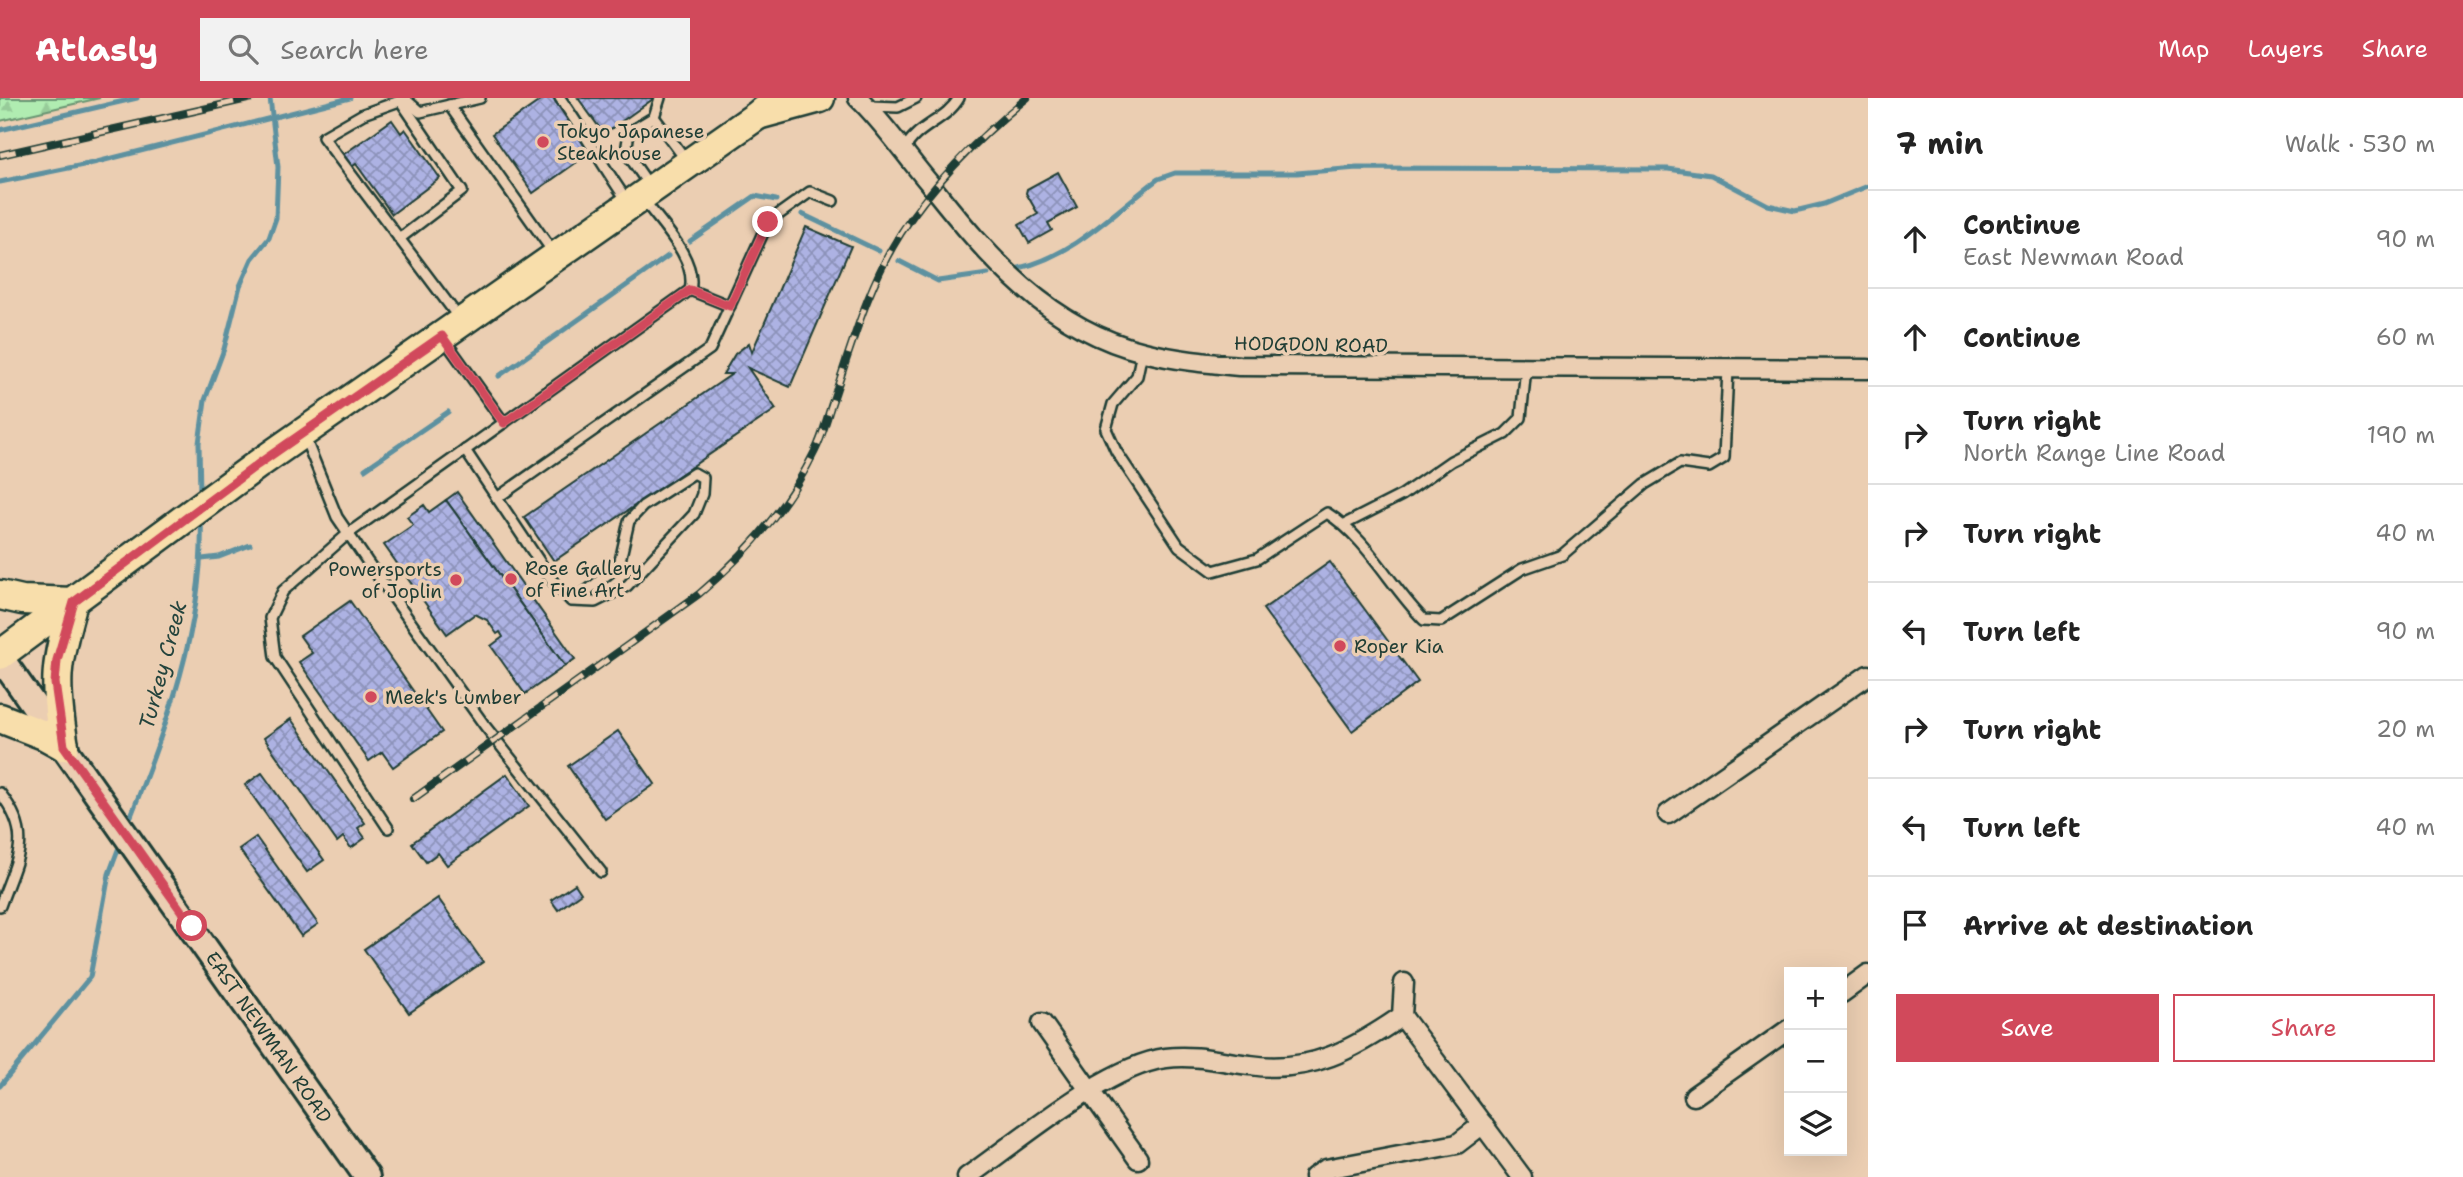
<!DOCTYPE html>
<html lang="en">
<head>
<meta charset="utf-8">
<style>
  :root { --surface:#fff; --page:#f2f2f2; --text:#222; --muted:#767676; --line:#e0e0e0; --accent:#d1495b }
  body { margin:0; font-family:"Shantell Sans",sans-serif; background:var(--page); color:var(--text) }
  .controls { position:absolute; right:21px; bottom:21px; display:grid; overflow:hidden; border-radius:0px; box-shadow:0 7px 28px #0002 }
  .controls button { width:63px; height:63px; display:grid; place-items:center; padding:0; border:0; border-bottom:2px solid var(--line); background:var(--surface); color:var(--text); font:35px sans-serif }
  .stop { position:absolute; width:21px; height:21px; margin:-16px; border:5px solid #d1495b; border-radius:50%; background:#fff }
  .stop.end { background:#d1495b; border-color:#fff; box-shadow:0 2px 7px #0008 }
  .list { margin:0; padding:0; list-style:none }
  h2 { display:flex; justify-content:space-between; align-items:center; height:91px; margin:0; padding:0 28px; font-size:30px }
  h2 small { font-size:23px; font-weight:400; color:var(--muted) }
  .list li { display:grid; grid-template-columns:46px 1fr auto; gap:21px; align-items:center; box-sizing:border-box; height:98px; padding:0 28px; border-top:2px solid var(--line) }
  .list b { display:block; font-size:26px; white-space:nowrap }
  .list p { margin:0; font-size:23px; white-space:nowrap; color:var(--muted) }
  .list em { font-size:23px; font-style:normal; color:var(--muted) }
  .actions { display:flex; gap:14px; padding:21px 28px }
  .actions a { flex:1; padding:16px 0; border:2px solid var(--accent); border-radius:0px; text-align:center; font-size:24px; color:var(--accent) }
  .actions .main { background:var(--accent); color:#fff }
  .icon { flex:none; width:38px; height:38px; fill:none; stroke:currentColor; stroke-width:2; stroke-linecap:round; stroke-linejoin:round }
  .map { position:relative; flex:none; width:1868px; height:1079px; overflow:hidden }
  header { display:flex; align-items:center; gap:42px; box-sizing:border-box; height:98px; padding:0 35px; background:var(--accent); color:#fff }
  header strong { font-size:33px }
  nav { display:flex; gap:38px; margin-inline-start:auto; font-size:24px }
  .search { width:490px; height:63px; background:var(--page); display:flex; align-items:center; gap:18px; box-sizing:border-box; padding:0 24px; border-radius:0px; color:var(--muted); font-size:26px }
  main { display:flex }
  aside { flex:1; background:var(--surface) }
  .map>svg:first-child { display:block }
</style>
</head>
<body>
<header>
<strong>Atlasly</strong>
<div class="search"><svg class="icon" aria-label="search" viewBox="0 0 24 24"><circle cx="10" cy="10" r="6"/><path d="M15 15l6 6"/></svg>Search here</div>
<nav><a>Map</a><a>Layers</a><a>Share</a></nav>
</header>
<main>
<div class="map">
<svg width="1868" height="1079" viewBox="0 0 1868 1079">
  <defs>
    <pattern id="forest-firs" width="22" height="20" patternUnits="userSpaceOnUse" patternTransform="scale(1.75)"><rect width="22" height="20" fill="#b0ecb1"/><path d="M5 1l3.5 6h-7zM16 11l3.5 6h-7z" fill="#97cb99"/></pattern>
    <pattern id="building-cross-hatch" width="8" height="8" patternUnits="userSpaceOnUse" patternTransform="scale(1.75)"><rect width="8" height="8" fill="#adb2e3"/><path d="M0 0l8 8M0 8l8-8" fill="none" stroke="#8c92b9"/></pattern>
  </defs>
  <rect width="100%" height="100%" fill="#ebceb2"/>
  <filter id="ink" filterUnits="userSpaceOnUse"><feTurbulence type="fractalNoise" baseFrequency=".0143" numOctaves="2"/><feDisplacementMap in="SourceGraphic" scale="14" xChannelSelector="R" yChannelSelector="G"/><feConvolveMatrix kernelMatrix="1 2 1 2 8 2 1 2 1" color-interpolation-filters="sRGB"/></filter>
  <g filter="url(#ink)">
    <polygon fill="url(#forest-firs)" stroke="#689472" stroke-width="2" points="0,0 100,0 0,23"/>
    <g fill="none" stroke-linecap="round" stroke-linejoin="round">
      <g stroke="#5d91a0" stroke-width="5">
        <polyline points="0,32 137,0"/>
        <polyline points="0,84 93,65 350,0"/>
        <polyline points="802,116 879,153"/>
        <polyline points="690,143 755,98 776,102"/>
        <polyline points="899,163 938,183 988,176"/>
        <path d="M 1019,170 C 1073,158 1114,114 1158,81 L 1175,75 L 1297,75 L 1357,70 L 1668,71 L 1711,77 L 1768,107 L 1795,113 L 1824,106 L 1868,88"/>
        <polyline points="499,278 668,158"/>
        <polyline points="365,371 448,314"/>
        <polyline points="200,397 199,345 205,302 224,251 240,188 252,161 269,140 276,120 278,69 270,0"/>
        <polyline points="202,461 219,459 250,447"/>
        <path d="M 127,728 C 166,630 205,527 201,420"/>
        <polyline points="0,988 90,879 109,776 121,744"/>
      </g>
    </g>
    <g fill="url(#building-cross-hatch)" stroke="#1f3d34" stroke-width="2">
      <polygon points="544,0 556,0 594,52 533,95 492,36"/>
      <polygon points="578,0 653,0 653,1 604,36"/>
      <polygon points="392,22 401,35 405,31 440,80 392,116 356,66 349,71 340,59"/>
      <polygon points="1058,74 1077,109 1048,125 1052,132 1029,145 1019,127 1038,116 1026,95 1027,91"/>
      <polygon points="806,129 851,148 790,289 748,270 776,311 554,463 524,419 732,276 723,276 735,256 749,245 752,254"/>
      <polygon points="457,394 575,561 565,568 446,402"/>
      <polygon points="446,402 565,568 525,596 491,548 503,539 500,534 497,536 487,522 475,516 447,536 384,447 413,427 407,419 424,407 429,414"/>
      <polygon points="1330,464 1418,584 1352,633 1263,511"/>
      <polygon points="350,503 442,634 393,669 382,654 369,663 299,564 312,555 300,538"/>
      <polygon points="291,621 365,725 358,730 365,740 351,750 343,739 337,744 264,640"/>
      <polygon points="618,633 655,686 605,721 568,668"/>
      <polygon points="262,675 324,762 307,774 245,687"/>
      <polygon points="507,676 529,708 447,767 438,755 426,764 412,745"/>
      <polygon points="256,739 318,826 301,838 239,751"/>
      <polygon points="575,786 581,795 558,812 551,802"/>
      <polygon points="438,800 483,864 409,915 364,851"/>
    </g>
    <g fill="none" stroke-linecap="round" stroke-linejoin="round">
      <g stroke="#1f3d34" stroke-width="14">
        <g id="lane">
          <path d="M 560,0 C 584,34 604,70 628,104"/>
          <polyline points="449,7 553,154"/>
          <polyline points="870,8 898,9 916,0"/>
          <polyline points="654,19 660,0"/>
          <path d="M 904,53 C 915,28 946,23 959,0"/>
          <polyline points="649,87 626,54 629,34 654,19 686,62"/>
          <polyline points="399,141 462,93 400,2"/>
          <polyline points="690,192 730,208"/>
          <polyline points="459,220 323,39 363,16 405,1 420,14 480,0"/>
          <polyline points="444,241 504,325"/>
          <path d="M 1142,254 L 1137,278 L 1113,306 L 1106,331 L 1116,353 L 1179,448 L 1213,473 L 1257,461 L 1327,415 C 1367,440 1391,489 1424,522 L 1441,523 L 1522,471 L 1562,457 L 1645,386 L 1680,365 L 1709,369 L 1724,360 L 1728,271"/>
          <polyline points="305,340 337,419 367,463 485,628 601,774"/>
          <polyline points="465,352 551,481 571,503 595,504 627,488 694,416 702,396 703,380 694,375 643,408 629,423 619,467 582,497 567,499"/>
          <polyline points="497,400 710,251 768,124 810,94 833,103"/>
          <polyline points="1345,426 1402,397 1451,363 1505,336 1521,320 1526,269"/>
          <path d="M 0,695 C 35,739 16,762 0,808"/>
          <path d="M 388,730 L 275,559 L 270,520 L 283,493 L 349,435 L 690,192 C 698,161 660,125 643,101"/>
        </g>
      </g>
      <g stroke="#1f3d34" stroke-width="23">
        <g id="street">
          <path d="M 858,0 C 885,26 906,58 930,86 C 988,159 1049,231 1144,254 C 1175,262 1207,265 1239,268 L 1868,271"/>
          <polyline points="1668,716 1868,577"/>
          <polyline points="1842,895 1868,876"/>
          <polyline points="1402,918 1522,1079"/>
          <polyline points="1042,925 1138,1061"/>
          <polyline points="1694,998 1789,931"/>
          <path d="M 967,1079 C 1019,1043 1106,968 1166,960 C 1194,956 1223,964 1250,967 C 1310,976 1354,951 1402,918 L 1404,885"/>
          <polyline points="1314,1079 1326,1071 1457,1046 1483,1026"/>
        </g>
      </g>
      <g stroke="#1f3d34" stroke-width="30">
        <polyline id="secondary" points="0,559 367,1079"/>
      </g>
      <g stroke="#1f3d34" stroke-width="33">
        <g id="primary">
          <polyline points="761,16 820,0"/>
          <path d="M 0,497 L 22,502 L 73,504 C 55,566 53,584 64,648"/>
          <polyline points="0,557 257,367 758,17 778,0"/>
          <polyline points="0,620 44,637 64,648"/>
        </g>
      </g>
      <use href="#lane" stroke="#ebceb2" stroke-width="9"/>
      <use href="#street" stroke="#ebceb2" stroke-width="18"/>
      <use href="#secondary" stroke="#ebceb2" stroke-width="24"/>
      <use href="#primary" stroke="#f8deab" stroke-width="28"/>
      <g stroke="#1f3d34" stroke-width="8">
        <g id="rail">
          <polyline points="0,57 252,0"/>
          <path d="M 413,701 L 699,496 C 746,456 788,409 815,353 C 823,337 827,319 833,302 C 852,246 869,185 901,135 C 935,83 979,39 1027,0"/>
        </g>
      </g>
      <use href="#rail" stroke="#ebceb2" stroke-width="5" stroke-dasharray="16" stroke-linecap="butt"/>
    </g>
  </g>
  <g fill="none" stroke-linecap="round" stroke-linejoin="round" filter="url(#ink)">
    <polyline stroke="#d1495b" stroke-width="9" points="192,828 64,648 55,585 57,562 74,504 257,367 442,238 504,325 690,192 730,208 768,124"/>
  </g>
  <g fill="#d1495b" stroke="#ebceb2" stroke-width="2.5">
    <circle cx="543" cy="44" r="7"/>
    <circle cx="511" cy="481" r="7"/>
    <circle cx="456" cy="482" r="7"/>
    <circle cx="1340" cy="548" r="7"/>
    <circle cx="371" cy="599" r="7"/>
  </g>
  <g text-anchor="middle" stroke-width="7" stroke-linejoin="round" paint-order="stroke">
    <g font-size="19" fill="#1f3d34" stroke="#ebceb2" text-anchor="start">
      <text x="557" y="40">Tokyo Japanese<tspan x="557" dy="22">Steakhouse</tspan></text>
      <text x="525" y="477">Rose Gallery<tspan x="525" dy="22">of Fine Art</tspan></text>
      <text x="442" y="478" text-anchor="end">Powersports<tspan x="442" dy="22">of Joplin</tspan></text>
      <text x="1354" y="555">Roper Kia</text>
      <text x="385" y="606">Meek's Lumber</text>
    </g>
    <g font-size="19" fill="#1f3d34" stroke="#ebceb2">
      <text transform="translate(1311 246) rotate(1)" y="7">HODGDON ROAD</text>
      <text transform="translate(269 939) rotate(55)" y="7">EAST NEWMAN ROAD</text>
    </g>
    <g font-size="21" font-style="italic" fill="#24443d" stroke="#ebceb2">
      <text transform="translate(163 567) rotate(-75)" y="7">Turkey Creek</text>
    </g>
  </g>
</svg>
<div class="controls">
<button>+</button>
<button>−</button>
<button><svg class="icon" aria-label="layers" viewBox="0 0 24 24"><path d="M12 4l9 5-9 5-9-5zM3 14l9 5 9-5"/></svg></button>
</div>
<div class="stop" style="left:192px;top:828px"></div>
<div class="stop end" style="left:768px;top:124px"></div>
</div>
<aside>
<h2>7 min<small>Walk · 530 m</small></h2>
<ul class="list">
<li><svg class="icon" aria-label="ahead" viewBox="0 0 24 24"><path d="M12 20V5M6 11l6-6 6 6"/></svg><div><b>Continue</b><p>East Newman Road</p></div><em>90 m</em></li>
<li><svg class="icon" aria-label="ahead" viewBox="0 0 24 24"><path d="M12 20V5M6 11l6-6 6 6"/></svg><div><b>Continue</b></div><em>60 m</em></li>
<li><svg class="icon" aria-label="right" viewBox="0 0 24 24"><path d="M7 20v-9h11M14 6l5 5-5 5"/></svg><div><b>Turn right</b><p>North Range Line Road</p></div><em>190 m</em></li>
<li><svg class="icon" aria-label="right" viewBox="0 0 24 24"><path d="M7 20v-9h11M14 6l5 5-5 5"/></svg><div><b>Turn right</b></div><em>40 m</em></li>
<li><svg class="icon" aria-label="left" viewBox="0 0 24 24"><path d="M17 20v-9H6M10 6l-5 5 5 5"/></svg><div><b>Turn left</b></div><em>90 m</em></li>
<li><svg class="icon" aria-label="right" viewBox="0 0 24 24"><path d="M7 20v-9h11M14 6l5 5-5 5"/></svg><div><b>Turn right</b></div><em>20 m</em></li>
<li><svg class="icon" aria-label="left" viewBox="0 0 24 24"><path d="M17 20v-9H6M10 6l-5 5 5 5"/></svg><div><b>Turn left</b></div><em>40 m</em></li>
<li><svg class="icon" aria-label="arrive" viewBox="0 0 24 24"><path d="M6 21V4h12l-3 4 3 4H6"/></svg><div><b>Arrive at destination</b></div></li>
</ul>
<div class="actions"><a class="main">Save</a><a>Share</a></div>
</aside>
</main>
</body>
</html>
